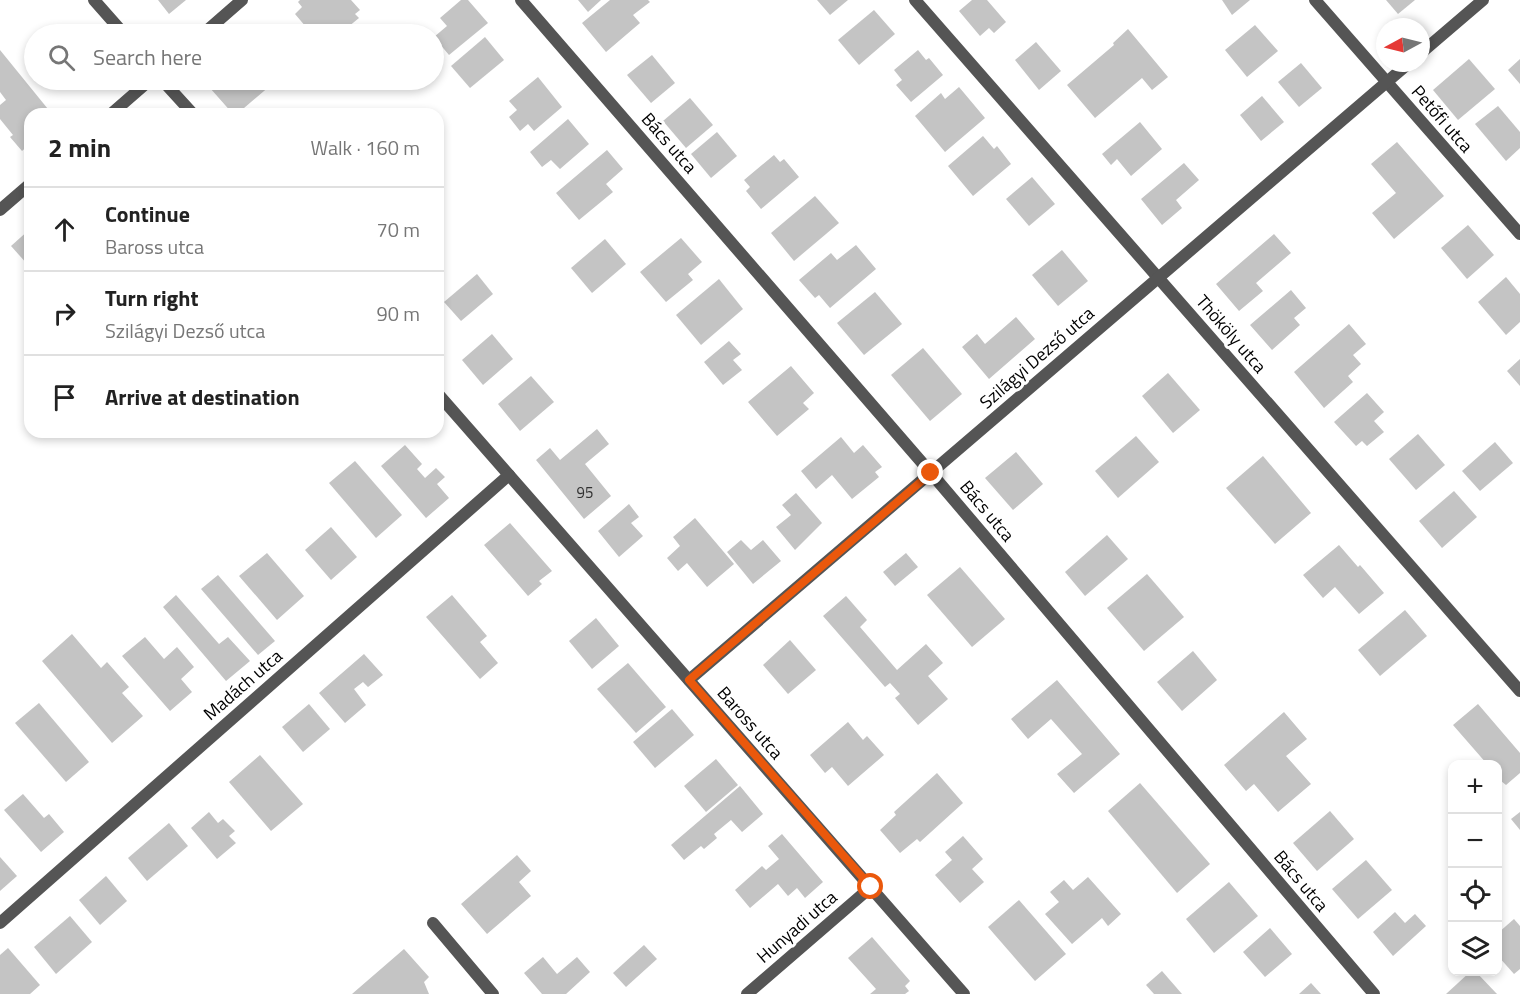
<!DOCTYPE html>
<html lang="en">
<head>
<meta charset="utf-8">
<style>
  :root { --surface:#fff; --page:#f2f2f2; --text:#222; --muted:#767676; --line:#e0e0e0 }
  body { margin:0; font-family:"Titillium Web",sans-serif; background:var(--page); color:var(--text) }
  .controls { position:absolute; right:18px; bottom:18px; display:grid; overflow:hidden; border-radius:12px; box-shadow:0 3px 9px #0003 }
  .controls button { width:54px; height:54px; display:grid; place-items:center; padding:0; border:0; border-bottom:2px solid var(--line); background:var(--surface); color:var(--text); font:30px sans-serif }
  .compass { position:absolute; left:1376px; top:18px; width:54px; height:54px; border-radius:50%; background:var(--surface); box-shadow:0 3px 9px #0003; rotate:263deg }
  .stop { position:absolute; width:18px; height:18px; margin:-14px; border:4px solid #ea580c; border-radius:50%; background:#fff }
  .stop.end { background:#ea580c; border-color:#fff; box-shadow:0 2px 6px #0008 }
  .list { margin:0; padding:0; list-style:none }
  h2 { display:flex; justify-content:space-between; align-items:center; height:78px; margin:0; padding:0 24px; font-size:26px }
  h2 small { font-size:20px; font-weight:400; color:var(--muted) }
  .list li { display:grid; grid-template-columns:39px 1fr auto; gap:18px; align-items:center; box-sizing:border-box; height:84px; padding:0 24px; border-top:2px solid var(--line) }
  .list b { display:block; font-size:22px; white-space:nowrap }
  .list p { margin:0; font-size:20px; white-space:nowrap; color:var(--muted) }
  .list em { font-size:20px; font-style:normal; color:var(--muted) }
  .icon { flex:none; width:33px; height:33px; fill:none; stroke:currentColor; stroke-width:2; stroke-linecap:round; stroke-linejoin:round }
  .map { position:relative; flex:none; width:1520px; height:994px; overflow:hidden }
  .search { position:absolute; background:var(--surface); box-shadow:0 3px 9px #0003; left:24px; top:24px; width:420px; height:66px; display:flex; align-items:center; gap:15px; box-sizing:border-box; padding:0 21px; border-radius:33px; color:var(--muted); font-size:22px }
  .panel { position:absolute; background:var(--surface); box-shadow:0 3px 9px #0003; left:24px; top:108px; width:420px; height:330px; border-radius:18px }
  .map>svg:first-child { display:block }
</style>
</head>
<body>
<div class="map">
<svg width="1520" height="994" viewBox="0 0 1520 994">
  <rect width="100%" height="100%" fill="#fff"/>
  <g fill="#c4c4c4">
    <polygon points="158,0 186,0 169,14"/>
    <polygon points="300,0 351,0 360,10 355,14 359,18 348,27 354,34 312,34 295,14 302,7 298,2"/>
    <polygon points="461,0 468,0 488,23 449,55 434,37 447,26 440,18"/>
    <polygon points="578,0 601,0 588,12"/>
    <polygon points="610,0 648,0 650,2 633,15 640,23 606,52 582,23"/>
    <polygon points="817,0 848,0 830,15"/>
    <polygon points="972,0 987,0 1006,22 994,33 989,28 980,36 959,11"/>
    <polygon points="1222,0 1250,0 1232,15"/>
    <polygon points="1386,0 1415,0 1398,14"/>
    <polygon points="874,10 895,34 859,65 838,40"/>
    <polygon points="1255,25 1278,51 1247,77 1225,50"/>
    <polygon points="1128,29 1168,77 1152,90 1142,78 1095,118 1067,85 1114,45 1113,43"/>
    <polygon points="485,37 504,60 470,88 451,66"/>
    <polygon points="1036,42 1061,71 1039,90 1015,60"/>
    <polygon points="0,50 52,114 30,114 30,144 22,151 10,137 13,135 0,119 0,105 6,100 0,92"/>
    <polygon points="918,50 926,60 929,58 943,75 911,102 896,85 902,80 894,70"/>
    <polygon points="652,55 675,83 651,103 627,75"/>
    <polygon points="1469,59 1495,89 1458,120 1433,90"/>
    <polygon points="1520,59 1520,84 1508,70"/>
    <polygon points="1301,63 1322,88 1299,107 1278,82"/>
    <polygon points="538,77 562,107 534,131 528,124 520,131 509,117 517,110 509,101"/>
    <polygon points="212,80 277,80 237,114 233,114 210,88 215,83"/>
    <polygon points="959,87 985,118 945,152 915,116 941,93 945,99"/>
    <polygon points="1262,96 1284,122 1261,141 1240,115"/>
    <polygon points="690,98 713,125 686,148 663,121"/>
    <polygon points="1498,106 1520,132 1520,148 1506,161 1475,124"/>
    <polygon points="568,119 589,144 560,169 551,160 542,167 530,152"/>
    <polygon points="1140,122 1162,149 1131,176 1117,159 1111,165 1102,154"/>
    <polygon points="717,132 737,156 711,178 691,154"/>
    <polygon points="983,136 994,149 997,146 1011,164 973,196 948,166"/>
    <polygon points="1397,142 1444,196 1394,239 1372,213 1396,193 1371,164"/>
    <polygon points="607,150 623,169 606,184 613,192 579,220 556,193"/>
    <polygon points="774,155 780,162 784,159 799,177 761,209 746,191 750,187 744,180"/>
    <polygon points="1184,163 1199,180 1176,200 1182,208 1162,225 1141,199"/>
    <polygon points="1032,177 1055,204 1029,226 1006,199"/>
    <polygon points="815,196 839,223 794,261 771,233"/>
    <polygon points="1468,225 1494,255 1467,279 1441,248"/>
    <polygon points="30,229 30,263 28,265 11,246"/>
    <polygon points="1274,234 1291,253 1256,283 1263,291 1239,311 1216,284"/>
    <polygon points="681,238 702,262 688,274 693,280 666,302 640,272"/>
    <polygon points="605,239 626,264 592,293 571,268"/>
    <polygon points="856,245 876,269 830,308 819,295 815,298 799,280 831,253 837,260"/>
    <polygon points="1062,250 1088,281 1058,306 1032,275"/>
    <polygon points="477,274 493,294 461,321 444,302"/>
    <polygon points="1506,277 1520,294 1520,322 1506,335 1478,302"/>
    <polygon points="719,279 743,309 701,345 676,315"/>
    <polygon points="1291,290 1306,308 1294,318 1300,325 1272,350 1250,325"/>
    <polygon points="875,292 902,324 864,355 837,323"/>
    <polygon points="1016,317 1035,339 989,379 962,347 977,334 985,344"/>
    <polygon points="1349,324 1366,344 1353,355 1361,364 1348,376 1353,382 1324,408 1294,372"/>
    <polygon points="492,334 513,359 483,385 462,360"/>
    <polygon points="729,341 741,354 733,360 742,370 723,385 704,362"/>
    <polygon points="923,348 962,394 930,421 891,375"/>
    <polygon points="1520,359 1520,386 1507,371"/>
    <polygon points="791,366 814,393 803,403 809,409 777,436 748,402"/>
    <polygon points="1168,373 1200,410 1173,433 1142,396"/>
    <polygon points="531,376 554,402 520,431 498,404"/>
    <polygon points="1367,393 1384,412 1374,421 1384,432 1367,446 1362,441 1356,446 1334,422"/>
    <polygon points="597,429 609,444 585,464 611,496 584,519 536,460 550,448 560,460"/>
    <polygon points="1418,434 1445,465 1416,490 1389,459"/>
    <polygon points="1136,436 1159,462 1118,498 1095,471"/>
    <polygon points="841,437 854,453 863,445 882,467 875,472 879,477 852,499 832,475 816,489 801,471"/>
    <polygon points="1495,442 1513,463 1480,491 1462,471"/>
    <polygon points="405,445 422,464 417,469 425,478 436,468 445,477 437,484 449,498 426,518 381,466"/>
    <polygon points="1016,452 1043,484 1013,510 985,478"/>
    <polygon points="1263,456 1311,513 1275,544 1226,488"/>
    <polygon points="355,461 402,515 376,538 329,483"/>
    <polygon points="1454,491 1477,517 1442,548 1419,521"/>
    <polygon points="796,493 822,523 795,550 776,527 791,515 782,505"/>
    <polygon points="629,504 639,517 631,523 643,536 619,557 598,531"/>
    <polygon points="695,518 734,564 707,587 687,563 678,571 667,558 680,546 673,537"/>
    <polygon points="510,523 552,571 539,581 542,584 528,596 484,545"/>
    <polygon points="331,527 357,557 331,580 305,550"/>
    <polygon points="1107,535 1128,559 1085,596 1065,572"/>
    <polygon points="741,540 751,550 763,540 781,561 753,584 727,552"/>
    <polygon points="1339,545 1358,567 1360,565 1384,593 1359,614 1335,587 1323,598 1303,575"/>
    <polygon points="267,553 304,596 277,620 239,576"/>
    <polygon points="906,553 918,567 895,586 883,572"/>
    <polygon points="960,567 1005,619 972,647 927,595"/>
    <polygon points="1147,574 1184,617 1144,651 1107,608"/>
    <polygon points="218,575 275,641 258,655 201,589"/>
    <polygon points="176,595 219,644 228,637 250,661 226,681 163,607"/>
    <polygon points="452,595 487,636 480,642 498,663 480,679 426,617"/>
    <polygon points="846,596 867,620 860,627 897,670 926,644 943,663 928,676 948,699 918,725 895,698 900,694 890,683 885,687 823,616"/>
    <polygon points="1405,610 1427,636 1380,676 1358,650"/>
    <polygon points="596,618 619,646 592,669 569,641"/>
    <polygon points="72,634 101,668 107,662 129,687 122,693 143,716 112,743 42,661"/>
    <polygon points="145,637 164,659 177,647 194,667 181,679 192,692 170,711 122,656"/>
    <polygon points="790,640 816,670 788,694 763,665"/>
    <polygon points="1193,651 1217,680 1182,711 1157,682"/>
    <polygon points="364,654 383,675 368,687 363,682 354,689 366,705 345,723 319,693"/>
    <polygon points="628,663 666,707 636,733 597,689"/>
    <polygon points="1057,680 1120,754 1074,793 1057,774 1082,754 1051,719 1028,739 1011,719"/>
    <polygon points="39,703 89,762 66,782 15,723"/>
    <polygon points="309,704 330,729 303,752 282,727"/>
    <polygon points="1478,704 1520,753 1520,773 1506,785 1501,781 1498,784 1498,764 1487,764 1453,725"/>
    <polygon points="672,709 694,735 655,768 633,742"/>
    <polygon points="1284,712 1307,739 1286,756 1311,784 1278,812 1254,784 1246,791 1224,765"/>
    <polygon points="848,722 863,740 867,736 884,755 848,786 832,767 825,773 810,755"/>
    <polygon points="260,755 303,804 271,831 229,782"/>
    <polygon points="716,759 738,785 706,812 684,786"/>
    <polygon points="937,773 963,803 920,842 917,839 900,853 880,830 896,815 894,812"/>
    <polygon points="1140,783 1210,864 1177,893 1108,811"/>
    <polygon points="740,786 763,814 742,832 731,820 714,834 717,838 704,849 701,846 684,860 671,845"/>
    <polygon points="23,794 44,818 49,814 64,832 41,852 4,810"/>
    <polygon points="1330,811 1354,839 1317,871 1293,843"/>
    <polygon points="209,812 218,823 223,819 235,831 229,836 236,843 217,859 191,828"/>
    <polygon points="1520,812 1520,830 1511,819"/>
    <polygon points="169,823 188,846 147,881 128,858"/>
    <polygon points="782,834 823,882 805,898 797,888 788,896 778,884 750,908 735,890 762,866 766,870 779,859 768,846"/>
    <polygon points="963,836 983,859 972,869 984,882 960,903 935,875 952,860 945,852"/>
    <polygon points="517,855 531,871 519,882 531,896 487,934 461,904"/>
    <polygon points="0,857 17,876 0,891"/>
    <polygon points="1366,860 1392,890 1358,919 1332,889"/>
    <polygon points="106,876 127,901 100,925 79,900"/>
    <polygon points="1088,877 1121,914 1108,926 1102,918 1072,944 1045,914 1059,902 1050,892 1064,880 1073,890"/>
    <polygon points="1229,882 1258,916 1214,953 1186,919"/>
    <polygon points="1019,900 1066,954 1035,981 988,927"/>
    <polygon points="1395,912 1405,923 1415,914 1426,926 1393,956 1373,932"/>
    <polygon points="70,916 92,942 56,974 34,947"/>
    <polygon points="1514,919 1520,926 1520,969 1514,974 1498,956 1498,933"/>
    <polygon points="1270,928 1292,954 1265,977 1243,952"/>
    <polygon points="872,937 910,981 905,986 909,991 905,994 870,994 876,989 848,958"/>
    <polygon points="644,945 657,959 626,987 613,973"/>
    <polygon points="8,948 40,985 30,994 0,994 0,955"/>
    <polygon points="404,949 429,977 424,982 429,994 352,994"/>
    <polygon points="543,957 557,974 577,957 590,972 566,994 542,994 524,973"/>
    <polygon points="1162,971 1182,994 1154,994 1146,985"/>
    <polygon points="1470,972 1476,972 1497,994 1446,994"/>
    <polygon points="1311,983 1321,994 1299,994"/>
  </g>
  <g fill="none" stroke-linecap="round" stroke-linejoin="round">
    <g stroke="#555" stroke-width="12">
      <polyline points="94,0 124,34"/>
      <polyline points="521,0 931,473 1374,994"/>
      <polyline points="915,0 1520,691"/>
      <polyline points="1315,0 1520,234"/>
      <polyline points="1421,53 1483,0"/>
      <polyline points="162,80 193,114"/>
      <polyline points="438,394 964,994"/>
      <polyline points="689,680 1409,63"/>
      <polyline points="0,923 509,475"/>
      <polyline points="433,923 493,994"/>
      <polyline points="747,994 871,887"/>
    </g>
    <g stroke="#555" stroke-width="12">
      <polyline points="203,34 242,0"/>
      <polyline points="111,114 150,80"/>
      <polyline points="0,210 30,184"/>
    </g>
  </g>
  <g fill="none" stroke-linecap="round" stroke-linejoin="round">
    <polyline stroke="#ea580c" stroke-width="8" points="871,887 689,680 931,473"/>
  </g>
  <g text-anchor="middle" stroke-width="6" stroke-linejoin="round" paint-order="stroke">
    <g font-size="15" fill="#313131">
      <text x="585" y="498">95</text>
    </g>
    <g font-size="18" fill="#000" stroke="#fff">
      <text transform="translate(1442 119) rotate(49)" y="6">Petőfi utca</text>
      <text transform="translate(669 143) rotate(49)" y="6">Bács utca</text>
      <text transform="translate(1231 334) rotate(49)" y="6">Thököly utca</text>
      <text transform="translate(1037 358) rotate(-41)" y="6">Szilágyi Dezső utca</text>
      <text transform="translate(987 511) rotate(50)" y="6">Bács utca</text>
      <text transform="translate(243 685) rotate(-41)" y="6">Madách utca</text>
      <text transform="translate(750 723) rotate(49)" y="6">Baross utca</text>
      <text transform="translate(1301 881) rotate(50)" y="6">Bács utca</text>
      <text transform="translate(797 927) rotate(-41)" y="6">Hunyadi utca</text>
    </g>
  </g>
</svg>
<div class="controls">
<button>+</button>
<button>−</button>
<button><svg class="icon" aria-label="locate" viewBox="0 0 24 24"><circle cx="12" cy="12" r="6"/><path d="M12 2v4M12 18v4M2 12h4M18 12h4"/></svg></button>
<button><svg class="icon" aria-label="layers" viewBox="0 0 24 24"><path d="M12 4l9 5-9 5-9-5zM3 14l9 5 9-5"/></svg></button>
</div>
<svg class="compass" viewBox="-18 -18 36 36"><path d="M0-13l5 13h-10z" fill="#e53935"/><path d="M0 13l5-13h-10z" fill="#767676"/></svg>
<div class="stop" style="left:871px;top:887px"></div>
<div class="stop end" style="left:931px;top:473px"></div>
<div class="search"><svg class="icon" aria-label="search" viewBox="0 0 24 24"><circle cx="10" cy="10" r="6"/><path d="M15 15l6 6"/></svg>Search here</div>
<section class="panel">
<h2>2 min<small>Walk · 160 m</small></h2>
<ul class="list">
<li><svg class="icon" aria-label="ahead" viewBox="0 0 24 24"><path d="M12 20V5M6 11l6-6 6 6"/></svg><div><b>Continue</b><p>Baross utca</p></div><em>70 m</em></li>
<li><svg class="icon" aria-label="right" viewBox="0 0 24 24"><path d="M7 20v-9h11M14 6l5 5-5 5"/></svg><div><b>Turn right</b><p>Szilágyi Dezső utca</p></div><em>90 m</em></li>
<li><svg class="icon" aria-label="arrive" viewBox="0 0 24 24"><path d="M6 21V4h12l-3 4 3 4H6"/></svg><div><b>Arrive at destination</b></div></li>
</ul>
</section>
</div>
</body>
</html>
